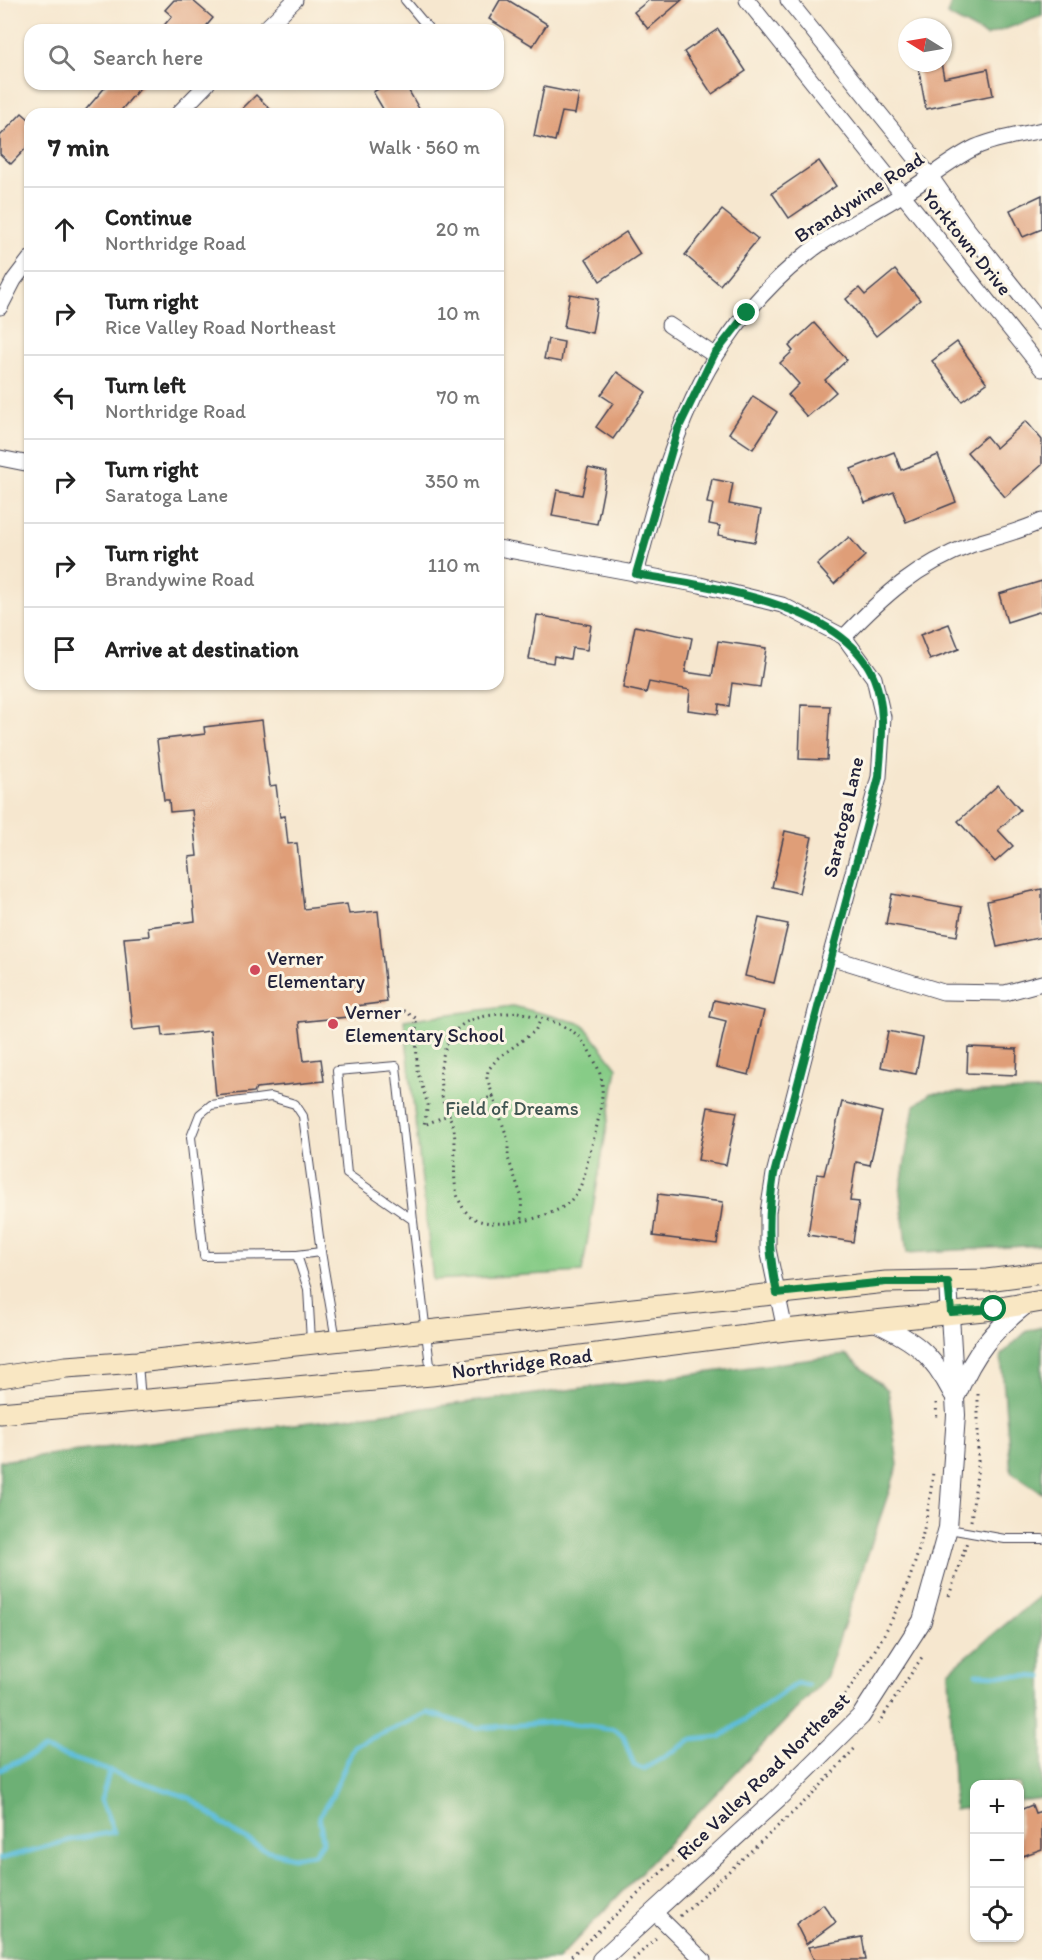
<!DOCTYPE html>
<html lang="en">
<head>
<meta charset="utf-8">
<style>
  :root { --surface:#fff; --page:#f6f6f6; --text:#222; --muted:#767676; --line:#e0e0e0 }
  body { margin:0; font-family:Itim,sans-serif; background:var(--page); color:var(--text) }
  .controls { position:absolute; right:18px; bottom:18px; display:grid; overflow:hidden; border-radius:12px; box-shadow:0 2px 4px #0004 }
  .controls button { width:54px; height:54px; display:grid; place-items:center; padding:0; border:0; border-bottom:2px solid var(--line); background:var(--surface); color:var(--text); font:30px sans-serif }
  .compass { position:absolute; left:898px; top:18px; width:54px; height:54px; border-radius:50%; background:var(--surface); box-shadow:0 2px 4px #0004; rotate:281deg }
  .stop { position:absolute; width:18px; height:18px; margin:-14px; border:4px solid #0b8043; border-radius:50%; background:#fff }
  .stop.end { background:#0b8043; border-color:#fff; box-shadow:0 2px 6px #0008 }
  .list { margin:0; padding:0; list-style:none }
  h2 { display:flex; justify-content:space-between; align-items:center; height:78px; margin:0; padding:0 24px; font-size:26px }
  h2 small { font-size:20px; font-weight:400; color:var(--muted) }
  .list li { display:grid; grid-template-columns:39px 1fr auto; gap:18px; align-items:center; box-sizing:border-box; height:84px; padding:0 24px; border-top:2px solid var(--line) }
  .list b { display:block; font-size:22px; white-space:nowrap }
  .list p { margin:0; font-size:20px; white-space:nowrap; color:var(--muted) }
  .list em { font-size:20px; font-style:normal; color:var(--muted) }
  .icon { flex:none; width:33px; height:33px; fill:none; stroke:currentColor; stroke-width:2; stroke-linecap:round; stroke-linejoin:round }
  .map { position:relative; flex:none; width:1042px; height:1960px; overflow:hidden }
  .search { position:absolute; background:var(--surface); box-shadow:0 2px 4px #0004; left:24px; top:24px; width:480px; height:66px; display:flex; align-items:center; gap:15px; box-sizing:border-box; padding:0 21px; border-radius:18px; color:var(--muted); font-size:22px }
  .panel { position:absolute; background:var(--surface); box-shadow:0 2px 4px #0004; left:24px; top:108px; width:480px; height:582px; border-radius:18px }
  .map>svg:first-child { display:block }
</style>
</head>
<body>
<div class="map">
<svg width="1042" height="1960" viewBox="0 0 1042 1960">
  <rect width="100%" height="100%" fill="#fcf5e5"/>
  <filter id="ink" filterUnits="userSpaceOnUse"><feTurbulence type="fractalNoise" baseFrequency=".0167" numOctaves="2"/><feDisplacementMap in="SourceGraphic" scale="12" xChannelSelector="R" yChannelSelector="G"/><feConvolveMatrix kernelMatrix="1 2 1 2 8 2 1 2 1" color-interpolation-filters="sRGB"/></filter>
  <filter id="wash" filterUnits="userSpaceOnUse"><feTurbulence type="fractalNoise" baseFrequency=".008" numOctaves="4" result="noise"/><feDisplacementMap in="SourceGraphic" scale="24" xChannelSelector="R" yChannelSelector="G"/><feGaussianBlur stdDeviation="1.35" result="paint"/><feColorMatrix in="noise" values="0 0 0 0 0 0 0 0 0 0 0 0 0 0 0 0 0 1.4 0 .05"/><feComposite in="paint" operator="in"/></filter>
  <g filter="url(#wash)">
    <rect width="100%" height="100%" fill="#f6e7cf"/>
    <polygon fill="#87cc87" stroke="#547761" stroke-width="1.5" points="513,1006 583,1024 617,1068 582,1272 433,1280 404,1020"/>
    <g fill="#6db074" stroke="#486958" stroke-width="1.5">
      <polygon points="952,0 1042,0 1042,16 986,36 947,15"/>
      <polygon points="1042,1091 1042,1245 907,1253 900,1192 914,1106 931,1093"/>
      <polygon points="1042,1327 1042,1493 1011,1472 1001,1355 1027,1331"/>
      <polygon points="846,1355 888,1390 898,1465 826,1678 557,1960 0,1960 0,1461"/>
      <polygon points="1042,1594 1042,1798 1020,1801 1020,1784 974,1784 974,1807 954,1810 949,1671"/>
    </g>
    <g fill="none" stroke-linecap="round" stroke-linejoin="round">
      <g stroke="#5dbddc" stroke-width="5">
        <polyline points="977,1674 1042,1677"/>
        <polyline points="0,1770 44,1749 190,1798 235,1833 266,1850 293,1857 314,1854 323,1841 319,1816 331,1798 354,1746 428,1713 478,1728 560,1722 616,1730 623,1736 634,1765 643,1769 692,1740 720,1737 797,1683 808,1685"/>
        <polyline points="0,1859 70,1840 114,1832 101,1800 110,1770"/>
      </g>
    </g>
    <g id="blocks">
      <g fill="#df9e78">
        <polygon points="174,0 192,0 213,18 203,30 160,30 172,16 165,10"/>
        <polygon points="500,0 508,0 547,24 533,46 489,19"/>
        <polygon points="649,0 682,0 648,29 634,12"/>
        <polygon points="718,29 746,71 712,94 684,52"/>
        <polygon points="931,63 941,63 944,78 988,69 993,95 926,109 918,66"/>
        <polygon points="108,84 143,84 118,114 82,114"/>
        <polygon points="387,84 405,84 422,114 386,114 373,92"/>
        <polygon points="544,87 579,94 575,114 562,112 555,141 534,136"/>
        <polygon points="256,95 275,114 237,114"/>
        <polygon points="22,113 30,120 30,144 11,164 0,154 0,136"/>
        <polygon points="819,161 836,186 789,218 772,193"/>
        <polygon points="1042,195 1042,229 1023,237 1010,210"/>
        <polygon points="722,210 758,239 720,285 685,255"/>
        <polygon points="626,232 640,254 600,281 586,259"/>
        <polygon points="895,270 920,300 876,336 846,299 859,288 865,295"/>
        <polygon points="570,294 598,299 592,333 564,327"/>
        <polygon points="814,323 847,360 825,380 836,392 807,417 788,395 799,384 780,363 793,351 789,346"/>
        <polygon points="548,339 564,342 561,362 544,359"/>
        <polygon points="957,342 987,383 962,401 932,361"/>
        <polygon points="617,372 646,392 613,439 596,427 613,403 601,395"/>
        <polygon points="753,396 777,412 753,449 729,433"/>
        <polygon points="1026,421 1042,440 1042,465 1005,497 967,452 986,436 996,448"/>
        <polygon points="894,452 901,470 938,455 956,502 906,522 894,492 865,503 851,469"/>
        <polygon points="588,468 607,472 597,524 552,516 557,490 582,495"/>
        <polygon points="712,479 733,483 729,504 761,510 755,542 718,535 720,526 709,524 713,504 707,503"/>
        <polygon points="849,537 865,556 834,584 817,565"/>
        <polygon points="1042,581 1042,611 1007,622 999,594"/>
        <polygon points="537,615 591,625 587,650 572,648 570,659 554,656 553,663 529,659"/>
        <polygon points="949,624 959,649 930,660 920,635"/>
        <polygon points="635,626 692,638 685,672 712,676 718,641 766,648 760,687 732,683 729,706 719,704 718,714 688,710 690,690 649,682 646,693 623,688"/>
        <polygon points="801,705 830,706 827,760 799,759"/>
        <polygon points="262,720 270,786 276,785 280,817 285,816 288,844 297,843 304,909 347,904 349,914 378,911 387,1002 356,1006 357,1016 299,1022 304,1061 321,1059 324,1081 256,1088 254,1092 216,1096 210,1031 163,1036 162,1027 133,1030 124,938 149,936 148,927 195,921 189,857 197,856 192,810 170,812 169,800 164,800 157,740 205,734 204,727"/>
        <polygon points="998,785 1020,810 998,830 1013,846 995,862 958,821"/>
        <polygon points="785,831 812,837 799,893 772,887"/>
        <polygon points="1042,889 1042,937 997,947 987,901"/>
        <polygon points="892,894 962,907 957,936 886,924"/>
        <polygon points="759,918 788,924 774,983 745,976"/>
        <polygon points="714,1000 764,1011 749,1075 716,1067 726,1021 710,1017"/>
        <polygon points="888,1031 923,1038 916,1074 881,1067"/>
        <polygon points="968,1047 1017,1049 1016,1075 967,1073"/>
        <polygon points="842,1102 882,1112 870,1165 856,1162 850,1201 859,1202 853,1242 808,1235 817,1174 824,1175"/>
        <polygon points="708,1107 737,1112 726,1165 698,1160"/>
        <polygon points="658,1194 723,1202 717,1244 653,1236"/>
        <polygon points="1032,1805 1035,1813 1042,1811 1042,1849 1020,1857 1020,1810"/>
        <polygon points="823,1904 836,1922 806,1944 796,1924"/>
        <polygon points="862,1937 866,1960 814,1960 808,1947"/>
      </g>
    </g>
  </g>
  <g filter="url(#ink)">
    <use href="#blocks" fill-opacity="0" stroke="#424051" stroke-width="1.5"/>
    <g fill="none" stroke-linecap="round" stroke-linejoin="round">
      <g stroke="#424051" stroke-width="10">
        <g id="service">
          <polyline points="405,0 430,30"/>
          <path d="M 413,1220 L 347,1174 L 337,1071 L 396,1066 C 407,1168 418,1271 431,1373"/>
          <polyline points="297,1255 321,1252"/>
          <polyline points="311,1341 308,1289 297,1255 204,1256 191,1137 200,1114 211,1105 271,1097 295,1104 303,1116 321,1252 336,1340"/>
          <polyline points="138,1364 141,1400"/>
          <polyline points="949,1529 1005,1539 1042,1539"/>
        </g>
      </g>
      <g stroke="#424051" stroke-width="17">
        <g id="minor">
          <polyline points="747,0 1042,369"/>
          <polyline points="788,0 931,177 966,227 1042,323"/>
          <polyline points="264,30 295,0"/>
          <polyline points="178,114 207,84"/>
          <polyline points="0,307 14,280 30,259"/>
          <polyline points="669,325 714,355"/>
          <polyline points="0,458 30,464"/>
          <polyline points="498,548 700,585 782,605 844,637 874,678 883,717 879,777 830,957 774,1174 768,1212 768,1249 785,1330"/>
          <path d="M 636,574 C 669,448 698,341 804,256 C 833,232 868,216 900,196 C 926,181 949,160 976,147 C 996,138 1021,135 1042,130"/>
          <path d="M 844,637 C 883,596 917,565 971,545 C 995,537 1019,532 1042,521"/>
          <polyline points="830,957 943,992 1005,993 1042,983"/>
          <polyline points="653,1911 703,1960"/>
        </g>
      </g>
      <g stroke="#424051" stroke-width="20">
        <g id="tertiary">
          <path d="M 873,1321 C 915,1341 931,1352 953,1394"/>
          <path d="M 957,1394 C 975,1352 992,1331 1028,1303"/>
          <polyline points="601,1960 779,1797 861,1716 922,1621 948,1528 956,1415 948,1282"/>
        </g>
      </g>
      <g stroke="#424051" stroke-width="23">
        <g id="secondary">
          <polyline points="0,1377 66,1367 137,1362 886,1282 987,1280 1042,1273"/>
          <polyline points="0,1413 431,1375 785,1330 994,1309 1042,1301"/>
        </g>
      </g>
      <g stroke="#424051" stroke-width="3" stroke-dasharray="1.5 4.5" stroke-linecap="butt">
        <path d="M 518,1012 C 536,1017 563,1022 577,1035 C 587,1044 601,1070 602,1083 C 604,1105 593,1141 587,1163 C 584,1179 580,1192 568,1203 C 551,1219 484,1234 467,1213 C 447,1190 458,1158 454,1130 C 453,1121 447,1114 444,1105 C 437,1079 439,1038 465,1023 C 479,1015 502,1014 518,1012 Z"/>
        <polyline points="362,1014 404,1011 416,1018 417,1070 428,1105 424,1125 493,1096 487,1078 488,1070 498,1058 535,1031 541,1019"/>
        <polyline points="493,1096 508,1140 508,1158 521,1195 522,1220"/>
        <polyline points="936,1403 937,1421"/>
        <polyline points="971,1521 978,1466 978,1390"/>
        <polyline points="949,1596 967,1542"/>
        <polyline points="878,1724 922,1657"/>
        <polyline points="680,1916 814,1793 857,1746"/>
        <path d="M 567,1960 L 827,1718 C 889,1640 923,1572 933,1472"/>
        <polyline points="633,1960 658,1936"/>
      </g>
      <use href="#service" stroke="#fff" stroke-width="8"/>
      <use href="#minor" stroke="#fff" stroke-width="15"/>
      <use href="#tertiary" stroke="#fff" stroke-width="18"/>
      <use href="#secondary" stroke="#f9e7c3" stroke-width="21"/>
    </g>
  </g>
  <g fill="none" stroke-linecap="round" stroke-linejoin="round" filter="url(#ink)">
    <path stroke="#0b8043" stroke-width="8" d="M 747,313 L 714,355 L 678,429 L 636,574 C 706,586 844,603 874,678 C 887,710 881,745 879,777 L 774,1174 C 767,1218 768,1249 777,1293 L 886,1282 L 948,1282 L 951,1312 L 994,1309"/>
  </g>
  <g fill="#d1495b" stroke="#fcf5e5" stroke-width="2">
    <circle cx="255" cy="970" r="6"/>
    <circle cx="333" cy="1024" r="6"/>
  </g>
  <g text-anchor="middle" stroke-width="6" stroke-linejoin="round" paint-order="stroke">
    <g font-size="20" fill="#22223b" stroke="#fcf5e5">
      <text transform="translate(859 197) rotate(-33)" y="7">Brandywine Road</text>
      <text transform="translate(967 242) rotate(51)" y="7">Yorktown Drive</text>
      <text transform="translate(843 817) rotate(-77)" y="7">Saratoga Lane</text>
      <text transform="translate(522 1363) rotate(-7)" y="7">Northridge Road</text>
      <text transform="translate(763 1776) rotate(-44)" y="7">Rice Valley Road Northeast</text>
    </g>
    <g font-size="20" fill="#22223b" stroke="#fcf5e5" text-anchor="start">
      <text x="267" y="965">Verner<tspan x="267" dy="23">Elementary</tspan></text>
      <text x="345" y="1019">Verner<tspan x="345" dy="23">Elementary School</tspan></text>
    </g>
    <g font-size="20" fill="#405552" stroke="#fcf5e5">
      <text x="512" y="1115">Field of Dreams</text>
    </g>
  </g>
</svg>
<div class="controls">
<button>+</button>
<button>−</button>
<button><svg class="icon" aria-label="locate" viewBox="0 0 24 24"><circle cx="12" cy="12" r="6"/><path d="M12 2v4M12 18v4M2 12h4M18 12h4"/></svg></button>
</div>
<svg class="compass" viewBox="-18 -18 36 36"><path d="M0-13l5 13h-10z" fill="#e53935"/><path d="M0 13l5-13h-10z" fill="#767676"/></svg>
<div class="stop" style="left:994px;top:1309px"></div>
<div class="stop end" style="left:747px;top:313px"></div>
<div class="search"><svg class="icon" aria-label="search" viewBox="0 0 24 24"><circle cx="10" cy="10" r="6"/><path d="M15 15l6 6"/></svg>Search here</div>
<section class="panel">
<h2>7 min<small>Walk · 560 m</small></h2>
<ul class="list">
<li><svg class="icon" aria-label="ahead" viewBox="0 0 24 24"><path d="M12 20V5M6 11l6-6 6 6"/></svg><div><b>Continue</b><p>Northridge Road</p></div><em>20 m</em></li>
<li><svg class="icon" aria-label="right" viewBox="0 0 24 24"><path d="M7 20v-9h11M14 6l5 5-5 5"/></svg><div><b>Turn right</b><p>Rice Valley Road Northeast</p></div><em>10 m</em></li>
<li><svg class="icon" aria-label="left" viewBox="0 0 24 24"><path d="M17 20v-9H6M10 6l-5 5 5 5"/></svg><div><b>Turn left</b><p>Northridge Road</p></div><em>70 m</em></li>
<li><svg class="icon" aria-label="right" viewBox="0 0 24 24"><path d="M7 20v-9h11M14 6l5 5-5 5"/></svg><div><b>Turn right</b><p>Saratoga Lane</p></div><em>350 m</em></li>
<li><svg class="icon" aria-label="right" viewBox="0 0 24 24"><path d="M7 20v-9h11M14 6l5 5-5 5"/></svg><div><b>Turn right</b><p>Brandywine Road</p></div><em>110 m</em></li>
<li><svg class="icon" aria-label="arrive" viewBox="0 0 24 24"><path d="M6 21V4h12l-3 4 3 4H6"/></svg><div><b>Arrive at destination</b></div></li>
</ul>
</section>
</div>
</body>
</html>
